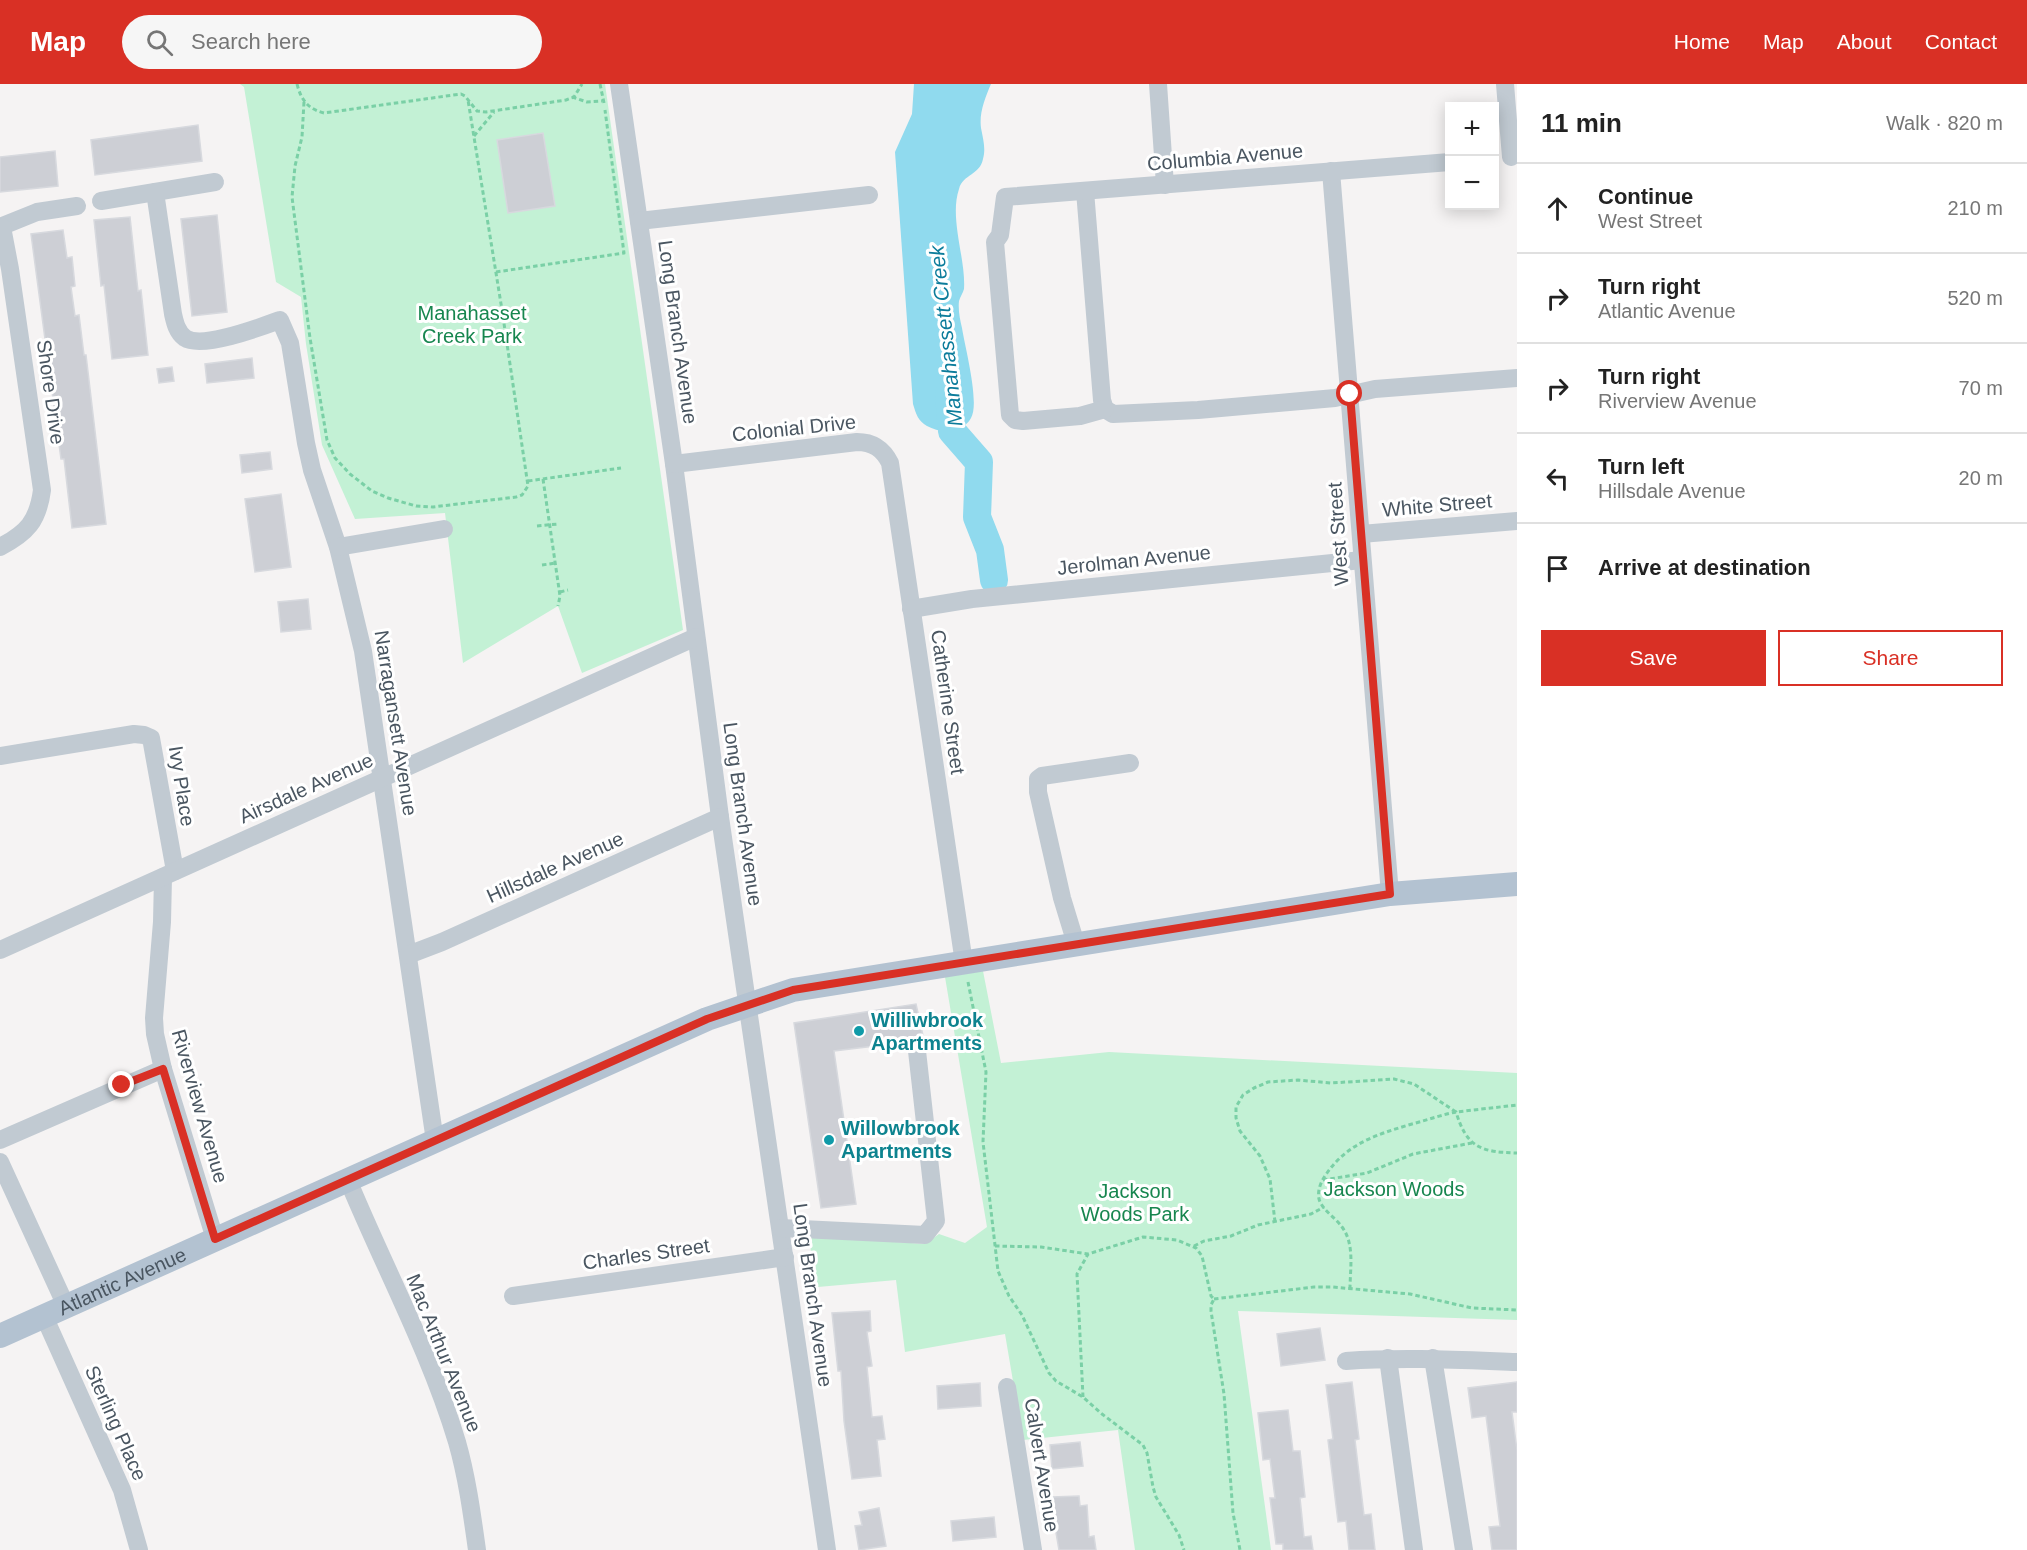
<!DOCTYPE html>
<html lang="en">
<head>
<meta charset="utf-8">
<style>
  :root { --surface:#fff; --page:#f6f6f6; --text:#222; --muted:#767676; --line:#e0e0e0; --accent:#d93025 }
  body { margin:0; font-family:Helvetica,sans-serif; background:var(--page); color:var(--text) }
  .controls { position:absolute; right:18px; top:18px; display:grid; overflow:hidden; border-radius:0px; box-shadow:0 3px 15px #0003 }
  .controls button { width:54px; height:54px; display:grid; place-items:center; padding:0; border:0; border-bottom:2px solid var(--line); background:var(--surface); color:var(--text); font:30px sans-serif }
  .stop { position:absolute; width:18px; height:18px; margin:-14px; border:4px solid #d93025; border-radius:50%; background:#fff }
  .stop.end { background:#d93025; border-color:#fff; box-shadow:0 2px 6px #0008 }
  .list { margin:0; padding:0; list-style:none }
  h2 { display:flex; justify-content:space-between; align-items:center; height:78px; margin:0; padding:0 24px; font-size:26px }
  h2 small { font-size:20px; font-weight:400; color:var(--muted) }
  .list li { display:grid; grid-template-columns:39px 1fr auto; gap:18px; align-items:center; box-sizing:border-box; height:90px; padding:0 24px; border-top:2px solid var(--line) }
  .list b { display:block; font-size:22px; white-space:nowrap }
  .list p { margin:0; font-size:20px; white-space:nowrap; color:var(--muted) }
  .list em { font-size:20px; font-style:normal; color:var(--muted) }
  .actions { display:flex; gap:12px; padding:18px 24px }
  .actions a { flex:1; padding:14px 0; border:2px solid var(--accent); border-radius:0px; text-align:center; font-size:21px; color:var(--accent) }
  .actions .main { background:var(--accent); color:#fff }
  .icon { flex:none; width:33px; height:33px; fill:none; stroke:currentColor; stroke-width:2; stroke-linecap:round; stroke-linejoin:round }
  .map { position:relative; flex:none; width:1517px; height:1466px; overflow:hidden }
  header { display:flex; align-items:center; gap:36px; box-sizing:border-box; height:84px; padding:0 30px; background:var(--accent); color:#fff }
  header strong { font-size:28px }
  nav { display:flex; gap:33px; margin-inline-start:auto; font-size:21px }
  .search { width:420px; height:54px; background:var(--page); display:flex; align-items:center; gap:15px; box-sizing:border-box; padding:0 21px; border-radius:33px; color:var(--muted); font-size:22px }
  main { display:flex }
  aside { flex:1; background:var(--surface) }
  .map>svg:first-child { display:block }
</style>
</head>
<body>
<header>
<strong>Map</strong>
<div class="search"><svg class="icon" aria-label="search" viewBox="0 0 24 24"><circle cx="10" cy="10" r="6"/><path d="M15 15l6 6"/></svg>Search here</div>
<nav><a>Home</a><a>Map</a><a>About</a><a>Contact</a></nav>
</header>
<main>
<div class="map">
<svg width="1517" height="1466" viewBox="0 0 1517 1466">
  <rect width="100%" height="100%" fill="#f5f3f3"/>
  <g fill="#c3f1d5">
    <polygon points="240,0 605,0 683,546 582,589 558,522 463,579 445,429 355,435 322,361 306,260 301,213 276,198 244,3"/>
    <polygon points="983,887 1001,979 1109,968 1517,989 1517,1236 1238,1227 1271,1466 1135,1466 1118,1346 1023,1356 1005,1250 905,1268 896,1196 818,1203 808,1152 925,1160 939,1150 965,1159 987,1143 945,893"/>
  </g>
  <path fill="#90daee" d="M 914,0 L 991,0 C 985,14 979,29 981,44 C 983,55 986,64 983,75 C 980,91 963,90 959,105 C 949,134 966,175 964,205 C 963,209 960,213 959,217 C 958,226 960,236 962,244 C 965,263 980,319 971,334 C 963,349 941,350 927,342 C 918,337 916,330 913,320 L 895,68 L 912,30 Z"/>
  <g fill="none" stroke-linecap="round" stroke-linejoin="round">
    <polyline stroke="#90daee" stroke-width="28" points="949,310 952,347 979,378 977,433 990,466 994,496"/>
  </g>
  <g fill="#cdcfd5" stroke="#d7d9de" stroke-width="1.5">
    <polygon points="198,41 202,77 95,91 91,56"/>
    <polygon points="543,49 555,122 508,129 497,56"/>
    <polygon points="55,67 58,102 0,108 0,73"/>
    <polygon points="217,131 227,228 192,232 181,135"/>
    <polygon points="130,133 138,207 141,206 148,271 112,275 104,201 101,202 94,136"/>
    <polygon points="63,146 67,174 72,173 75,202 71,203 75,232 79,231 84,271 86,271 106,440 72,444 64,375 61,375 31,150"/>
    <polygon points="252,274 254,294 207,299 205,280"/>
    <polygon points="172,283 174,297 159,299 157,285"/>
    <polygon points="270,368 272,385 242,389 240,371"/>
    <polygon points="281,410 291,483 255,488 245,415"/>
    <polygon points="308,515 311,545 281,548 278,518"/>
    <polygon points="916,920 924,956 834,967 856,1120 821,1124 794,939"/>
    <polygon points="870,1227 871,1247 867,1248 872,1282 867,1283 872,1333 882,1332 885,1355 877,1356 881,1392 852,1395 844,1337 841,1287 838,1287 832,1229"/>
    <polygon points="1320,1244 1325,1276 1281,1282 1277,1250"/>
    <polygon points="1352,1298 1359,1355 1355,1356 1364,1431 1371,1430 1375,1466 1349,1466 1346,1437 1338,1438 1328,1356 1333,1355 1326,1301"/>
    <polygon points="1517,1298 1517,1328 1512,1328 1517,1366 1517,1466 1492,1466 1489,1443 1500,1442 1486,1332 1472,1334 1468,1304"/>
    <polygon points="980,1299 981,1322 938,1325 937,1302"/>
    <polygon points="1288,1326 1293,1367 1300,1367 1305,1413 1300,1414 1304,1453 1311,1452 1313,1466 1283,1466 1283,1460 1276,1460 1270,1414 1275,1414 1270,1375 1263,1376 1258,1329"/>
    <polygon points="1080,1358 1083,1382 1052,1385 1050,1361"/>
    <polygon points="1079,1412 1080,1422 1087,1421 1089,1453 1094,1452 1096,1466 1059,1466 1054,1437 1052,1413"/>
    <polygon points="879,1424 886,1462 859,1466 855,1442 862,1441 859,1428"/>
    <polygon points="994,1433 996,1453 953,1457 951,1437"/>
  </g>
  <g fill="none" stroke-linecap="round" stroke-linejoin="round">
    <g stroke="#7ad0a6" stroke-width="3" stroke-dasharray="4.5 3" stroke-linecap="butt">
      <path d="M 297,0 C 301,16 308,25 324,29 L 461,10 L 465,12 L 477,27 L 486,28 L 566,16 L 574,13 L 582,0"/>
      <polyline points="600,0 604,19"/>
      <polyline points="572,13 587,18 602,17"/>
      <polyline points="304,18 302,53 295,82 292,113 310,254 327,356 335,374 350,390 372,407 388,414 416,422 433,423 516,413 522,411 528,402 502,226 468,16"/>
      <polyline points="474,52 494,28"/>
      <polyline points="496,188 624,169 605,26"/>
      <polyline points="543,395 560,512 558,522"/>
      <polyline points="528,397 621,384"/>
      <polyline points="537,442 558,440"/>
      <polyline points="542,481 556,479"/>
      <polyline points="560,508 568,506"/>
      <polyline points="968,898 986,988 983,1058 998,1187 1009,1212 1022,1231 1049,1289 1056,1297 1083,1313 1102,1330 1143,1361 1147,1369 1153,1403 1156,1413 1179,1451 1184,1466"/>
      <polyline points="1323,1096 1367,1089 1413,1070 1472,1059"/>
      <polyline points="1275,1138 1270,1095 1260,1072 1240,1047 1236,1034 1236,1023 1243,1011 1254,1004 1268,998 1298,996 1331,999 1394,995 1414,1000 1456,1028 1517,1021"/>
      <polyline points="995,1162 1041,1163 1088,1170 1143,1153 1177,1156 1196,1164 1202,1172 1211,1212 1214,1215 1211,1221 1211,1227 1224,1310 1233,1429 1240,1466"/>
      <polyline points="1194,1162 1204,1157 1231,1152 1258,1141 1311,1130 1324,1123"/>
      <path d="M 1350,1205 C 1350,1185 1355,1160 1342,1143 C 1336,1134 1322,1126 1319,1115 C 1317,1105 1322,1096 1327,1089 C 1348,1059 1378,1050 1412,1040 C 1427,1036 1441,1031 1456,1028 C 1467,1064 1481,1068 1517,1069"/>
      <polyline points="1214,1215 1314,1203 1332,1203 1410,1210 1472,1224 1517,1226"/>
      <polyline points="1083,1313 1077,1190 1088,1170"/>
    </g>
    <g stroke="#c1cad2" stroke-width="18">
      <polyline points="619,0 674,380 720,733 827,1466"/>
      <polyline points="1158,0 1165,101"/>
      <polyline points="1505,0 1511,73"/>
      <polyline points="1331,87 1390,810"/>
      <polyline points="1085,107 1102,316 1105,325 1113,330 1198,326 1335,314 1375,305 1517,294"/>
      <path d="M 155,108 L 173,230 C 175,239 177,248 185,254 C 202,265 261,243 280,236 L 290,259 L 306,359 L 312,386 L 338,463 L 363,567 L 435,1057"/>
      <polyline points="101,117 215,98"/>
      <polyline points="639,137 869,111"/>
      <polyline points="0,143 37,128 77,122"/>
      <polyline points="1105,325 1080,332 1023,337 1015,336 1010,331 995,158 1000,151 1005,113 1450,78"/>
      <path d="M 674,380 L 857,358 C 873,358 883,365 890,379 L 964,879"/>
      <polyline points="1361,450 1517,437"/>
      <path d="M 0,463 C 27,449 38,437 42,406 L 10,185 L 2,143"/>
      <polyline points="338,463 444,445"/>
      <polyline points="911,525 972,515 1362,476"/>
      <polyline points="0,672 134,650 144,651 151,654 175,787"/>
      <polyline points="163,793 162,838 154,934 155,950 163,985 215,1155"/>
      <polyline points="1076,860 1062,814 1038,708 1038,695 1042,692 1130,679"/>
      <polyline points="0,866 696,553"/>
      <polyline points="408,871 442,858 720,733"/>
      <polyline points="0,1056 163,985"/>
      <polyline points="0,1078 66,1222"/>
      <path d="M 348,1096 C 384,1183 430,1268 457,1358 C 467,1393 472,1430 477,1466"/>
      <polyline points="781,1144 925,1151 936,1137 917,967"/>
      <polyline points="513,1212 785,1173"/>
      <polyline points="44,1232 122,1406 139,1466"/>
      <polyline points="1388,1274 1414,1466"/>
      <polyline points="1433,1274 1464,1466"/>
      <path d="M 1346,1277 C 1403,1273 1460,1276 1517,1278"/>
      <polyline points="1007,1303 1033,1466"/>
    </g>
    <path stroke="#b3c2d1" stroke-width="24" id="s1" d="M 0,1252 L 707,935 L 793,906 L 1390,810 L 1517,800"/>
  </g>
  <g fill="none" stroke-linecap="round" stroke-linejoin="round">
    <polyline stroke="#d93025" stroke-width="8" points="122,1001 163,985 215,1155 707,935 793,906 1390,810 1350,310"/>
  </g>
  <g fill="#0f9aa8" stroke="#fff" stroke-width="2">
    <circle cx="859" cy="947" r="6"/>
    <circle cx="829" cy="1056" r="6"/>
  </g>
  <g text-anchor="middle" stroke-width="6" stroke-linejoin="round" paint-order="stroke">
    <g font-size="20" fill="#4a5661" stroke="#fff">
      <text transform="translate(1225 73) rotate(-5)" y="7">Columbia Avenue</text>
      <text transform="translate(678 248) rotate(82)" y="7">Long Branch Avenue</text>
      <text transform="translate(51 308) rotate(82)" y="7">Shore Drive</text>
      <text transform="translate(794 344) rotate(-6)" y="7">Colonial Drive</text>
      <text transform="translate(1437 421) rotate(-5)" y="7">White Street</text>
      <text transform="translate(1338 450) rotate(-94)" y="7">West Street</text>
      <text transform="translate(1134 476) rotate(-6)" y="7">Jerolman Avenue</text>
      <text transform="translate(948 618) rotate(82)" y="7">Catherine Street</text>
      <text transform="translate(396 639) rotate(81)" y="7">Narragansett Avenue</text>
      <text transform="translate(182 702) rotate(81)" y="7">Ivy Place</text>
      <text transform="translate(306 704) rotate(-24)" y="7">Airsdale Avenue</text>
      <text transform="translate(743 730) rotate(82)" y="7">Long Branch Avenue</text>
      <text transform="translate(555 783) rotate(-24)" y="7">Hillsdale Avenue</text>
      <text transform="translate(200 1022) rotate(74)" y="7">Riverview Avenue</text>
      <text transform="translate(646 1170) rotate(-8)" y="7">Charles Street</text>
      <text dy="7" stroke="none"><textPath href="#s1" startOffset="134">Atlantic Avenue</textPath></text>
      <text transform="translate(813 1211) rotate(82)" y="7">Long Branch Avenue</text>
      <text transform="translate(444 1269) rotate(68)" y="7">Mac Arthur Avenue</text>
      <text transform="translate(116 1339) rotate(66)" y="7">Sterling Place</text>
      <text transform="translate(1042 1381) rotate(81)" y="7">Calvert Avenue</text>
    </g>
    <g font-size="20" fill="#17864f" stroke="#fff">
      <text x="472" y="236">Manahasset<tspan x="472" dy="23">Creek Park</tspan></text>
      <text x="1394" y="1112">Jackson Woods</text>
      <text x="1135" y="1114">Jackson<tspan x="1135" dy="23">Woods Park</tspan></text>
    </g>
    <g font-size="20" font-weight="bold" fill="#0d838f" stroke="#fff" text-anchor="start">
      <text x="871" y="943">Williwbrook<tspan x="871" dy="23">Apartments</tspan></text>
      <text x="841" y="1051">Willowbrook<tspan x="841" dy="23">Apartments</tspan></text>
    </g>
    <g font-size="21" font-style="italic" fill="#0c7c9b" stroke="#fff">
      <text transform="translate(946 252) rotate(-96)" y="7">Manahassett Creek</text>
    </g>
  </g>
</svg>
<div class="controls">
<button>+</button>
<button>−</button>
</div>
<div class="stop" style="left:1350px;top:310px"></div>
<div class="stop end" style="left:122px;top:1001px"></div>
</div>
<aside>
<h2>11 min<small>Walk · 820 m</small></h2>
<ul class="list">
<li><svg class="icon" aria-label="ahead" viewBox="0 0 24 24"><path d="M12 20V5M6 11l6-6 6 6"/></svg><div><b>Continue</b><p>West Street</p></div><em>210 m</em></li>
<li><svg class="icon" aria-label="right" viewBox="0 0 24 24"><path d="M7 20v-9h11M14 6l5 5-5 5"/></svg><div><b>Turn right</b><p>Atlantic Avenue</p></div><em>520 m</em></li>
<li><svg class="icon" aria-label="right" viewBox="0 0 24 24"><path d="M7 20v-9h11M14 6l5 5-5 5"/></svg><div><b>Turn right</b><p>Riverview Avenue</p></div><em>70 m</em></li>
<li><svg class="icon" aria-label="left" viewBox="0 0 24 24"><path d="M17 20v-9H6M10 6l-5 5 5 5"/></svg><div><b>Turn left</b><p>Hillsdale Avenue</p></div><em>20 m</em></li>
<li><svg class="icon" aria-label="arrive" viewBox="0 0 24 24"><path d="M6 21V4h12l-3 4 3 4H6"/></svg><div><b>Arrive at destination</b></div></li>
</ul>
<div class="actions"><a class="main">Save</a><a>Share</a></div>
</aside>
</main>
</body>
</html>
